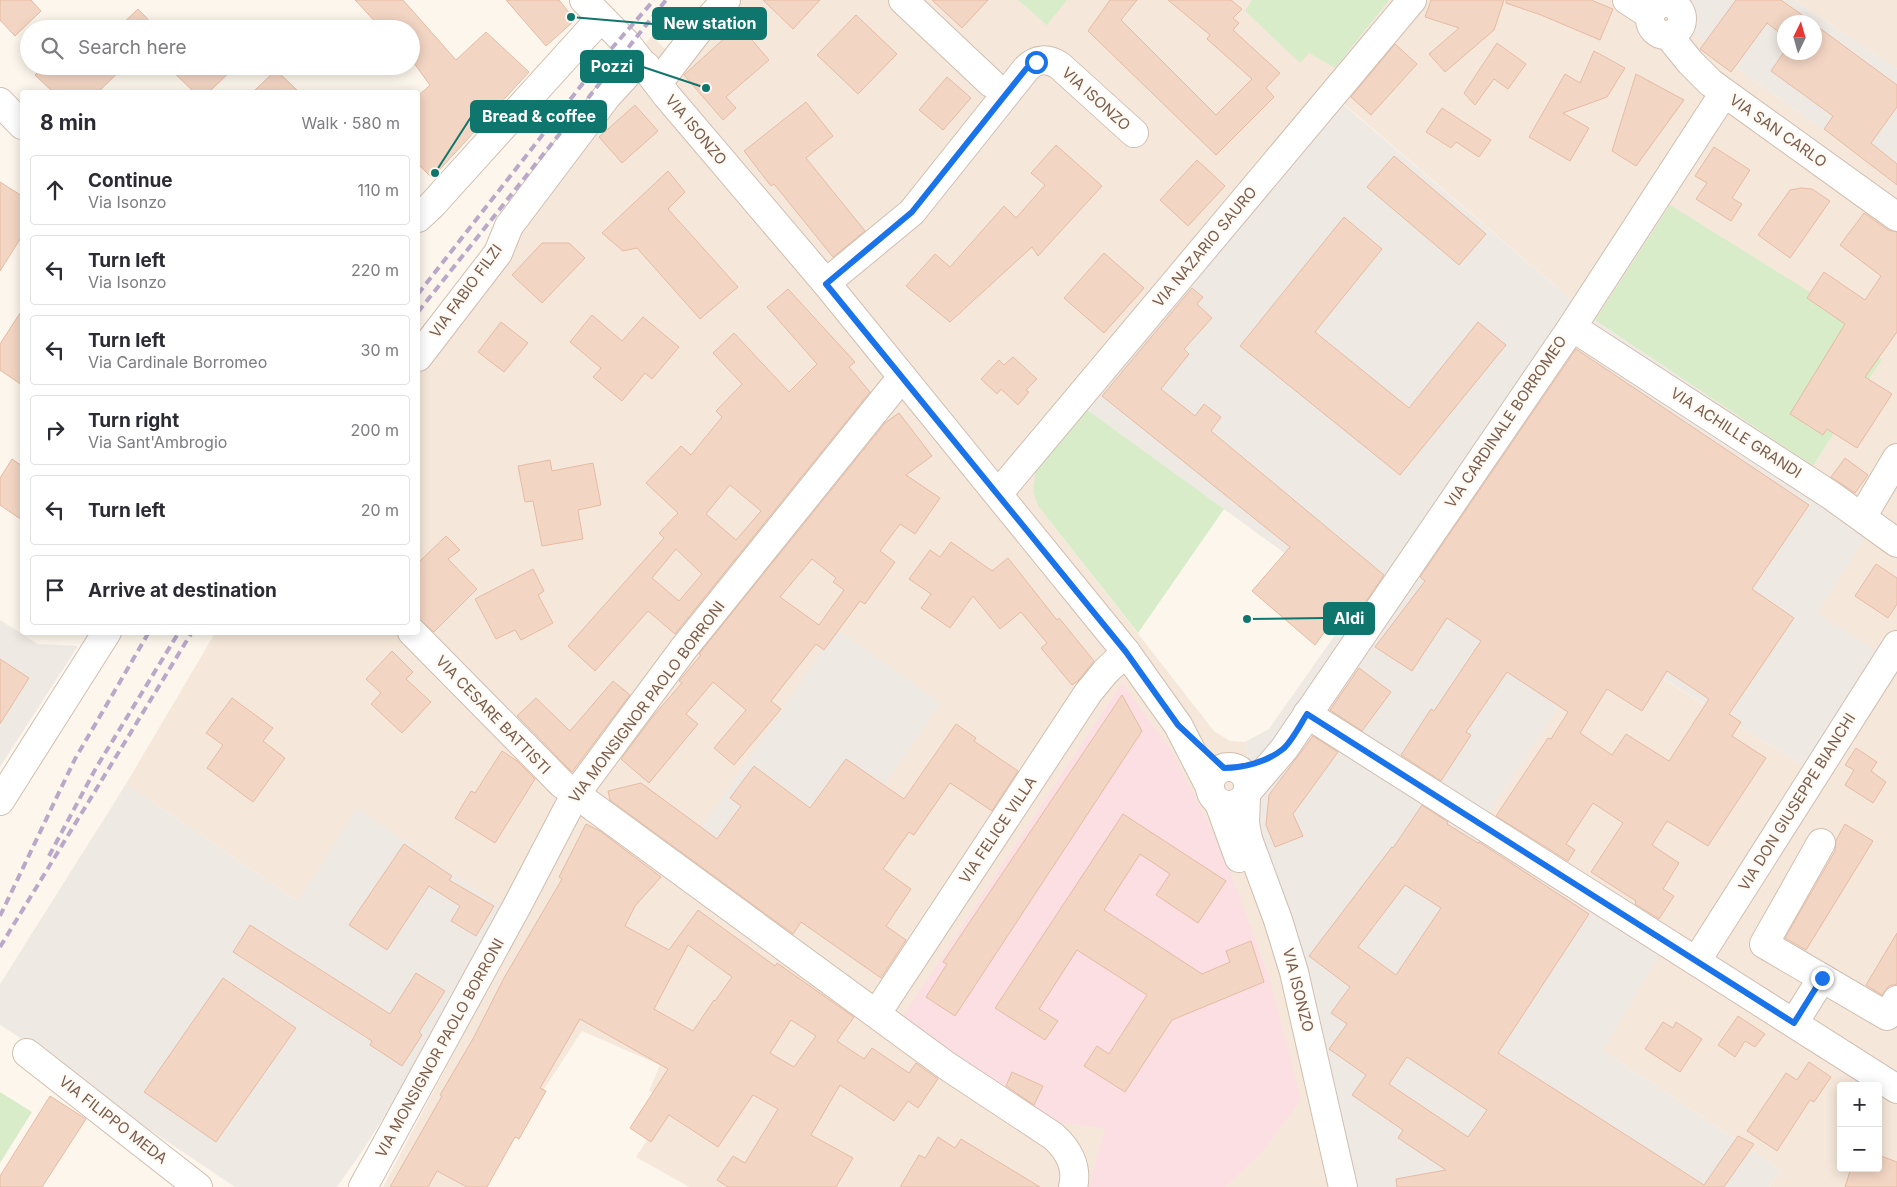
<!DOCTYPE html>
<html lang="en">
<head>
<meta charset="utf-8">
<style>
  :root { --surface:#fff; --page:#f7f7f7; --text:#2b2b33; --muted:#7c7c81; --line:#e1e1e2 }
  body { margin:0; font-family:Inter,sans-serif; background:var(--page); color:var(--text) }
  .controls { position:absolute; right:15px; bottom:15px; display:grid; overflow:hidden; border-radius:5px; box-shadow:0 2px 12px #0003 }
  .controls button { width:45px; height:45px; display:grid; place-items:center; padding:0; border:0; border-bottom:1px solid var(--line); background:var(--surface); color:var(--text); font:25px sans-serif }
  .compass { position:absolute; left:1777px; top:15px; width:45px; height:45px; border-radius:50%; background:var(--surface); box-shadow:0 2px 12px #0003; rotate:5deg }
  .stop { position:absolute; width:15px; height:15px; margin:-11px; border:4px solid #1a73e8; border-radius:50%; background:#fff }
  .stop.end { background:#1a73e8; border-color:#fff; box-shadow:0 1px 5px #0008 }
  .list { margin:0; padding:0; list-style:none }
  h2 { display:flex; justify-content:space-between; align-items:center; height:65px; margin:0; padding:0 20px; font-size:21px }
  h2 small { font-size:16px; font-weight:400; color:var(--muted) }
  .list li { display:grid; grid-template-columns:32px 1fr auto; gap:15px; align-items:center; box-sizing:border-box; height:70px; margin:0 10px 10px; padding:0 10px; border:1px solid var(--line); border-radius:5px }
  .list b { display:block; font-size:19px; white-space:nowrap }
  .list p { margin:0; font-size:16px; white-space:nowrap; color:var(--muted) }
  .list em { font-size:16px; font-style:normal; color:var(--muted) }
  .icon { flex:none; width:28px; height:28px; fill:none; stroke:currentColor; stroke-width:2; stroke-linecap:round; stroke-linejoin:round }
  .map { position:relative; flex:none; width:1897px; height:1187px; overflow:hidden }
  .search { position:absolute; background:var(--surface); box-shadow:0 2px 12px #0003; left:20px; top:20px; width:400px; height:55px; display:flex; align-items:center; gap:12px; box-sizing:border-box; padding:0 18px; border-radius:28px; color:var(--muted); font-size:19px }
  .panel { position:absolute; background:var(--surface); box-shadow:0 2px 12px #0003; left:20px; top:90px; width:400px; height:545px; border-radius:5px }
  .map>svg:first-child { display:block }
</style>
</head>
<body>
<div class="map">
<svg width="1897" height="1187" viewBox="0 0 1897 1187">
  <rect width="100%" height="100%" fill="#fdf6ec"/>
  <g fill="#f5e8da" fill-rule="evenodd">
    <path d="M 709,0 L 1653,0 L 1668,10 L 1728,62 L 1861,156 L 1897,187 L 1897,1187 L 1769,1187 L 1781,1170 L 1603,1050 L 1476,832 L 1602,641 L 1807,768 L 1817,613 L 1798,490 L 1881,359 L 1841,334 L 1670,206 L 1595,320 L 1344,104 L 1037,468 L 1033,492 L 1038,506 L 1214,731 L 1230,741 L 1245,742 L 1263,836 L 1324,1065 L 1354,1187 L 689,1187 L 636,1157 L 672,1101 L 649,1091 L 660,1065 L 582,1031 L 480,1187 L 383,1187 L 523,921 L 298,901 L 126,784 L 215,633 L 418,632 L 418,349 L 622,71 L 652,36 L 667,51 ZM 1841,1086 L 1878,1086 L 1878,1168 L 1841,1168 Z"/>
    <polygon points="1795,0 1897,0 1897,69"/>
  </g>
  <g fill="#efe9e4" fill-rule="evenodd">
    <path d="M 1653,0 L 1795,0 L 1897,69 L 1897,187 L 1861,156 L 1728,62 L 1668,10 ZM 1784,22 L 1814,22 L 1814,52 L 1784,52 Z"/>
    <polygon points="1343,104 1595,320 1813,466 1798,490 1867,534 1817,613 1880,653 1807,768 1603,641 1476,832 1661,952 1603,1050 1781,1170 1769,1187 1354,1187 1324,1065 1263,836 1245,742 1269,729 1356,605 1086,409"/>
    <polygon points="0,620 38,644 78,646 0,767"/>
    <polygon points="837,629 941,703 786,926 684,853"/>
    <polygon points="126,784 298,901 357,808 503,908 403,1086 363,1150 337,1187 235,1187 135,1120 31,1045 0,1025 0,984"/>
  </g>
  <polygon fill="#fbdfe3" points="1122,683 1172,752 1222,850 1269,977 1301,1099 1263,1151 1225,1187 1089,1187 1105,1128 1034,1119 902,1018"/>
  <g fill="#d8ecc9">
    <polygon points="1018,0 1067,0 1047,25"/>
    <polygon points="1252,0 1389,0 1335,68 1309,53 1300,63 1245,11"/>
    <polygon points="1670,205 1850,317 1841,334 1882,359 1813,466 1595,320"/>
    <polygon points="1086,409 1224,509 1138,633 1038,506 1033,492 1036,468"/>
    <polygon points="0,1092 32,1112 0,1163"/>
  </g>
  <g fill="#f3d5c3" stroke="#e6bba3" fill-rule="evenodd">
    <polygon points="0,0 31,0 41,11 15,36 0,20"/>
    <polygon points="355,0 403,0 456,60 486,32 529,72 432,178 418,164 418,96 430,85 411,59 411,29 382,29"/>
    <polygon points="506,0 559,0 575,20 546,46"/>
    <polygon points="763,0 820,0 793,29"/>
    <polygon points="932,0 988,0 962,28"/>
    <polygon points="1110,0 1137,0 1121,20 1216,115 1252,79 1207,39 1210,35 1168,0 1231,0 1242,9 1233,18 1239,23 1233,30 1280,73 1266,88 1274,97 1216,155 1088,31"/>
    <polygon points="1431,0 1504,0 1494,30 1445,72 1429,54 1459,28 1425,17"/>
    <polygon points="1506,0 1591,0 1613,9 1600,40 1541,15 1506,3"/>
    <polygon points="1736,0 1781,0 1812,22 1784,22 1784,36 1767,23 1731,72 1700,49"/>
    <polygon points="138,9 157,29 117,29"/>
    <polygon points="856,15 897,54 858,94 817,55"/>
    <polygon points="1814,24 1897,85 1897,107 1871,143 1897,164 1897,185 1824,129 1833,116 1771,71 1784,52 1814,52"/>
    <polygon points="739,25 769,60 726,97 736,108 723,120 684,75"/>
    <polygon points="1497,43 1526,64 1508,89 1494,79 1475,105 1464,93"/>
    <polygon points="1395,44 1417,64 1371,115 1351,97"/>
    <polygon points="1594,51 1625,68 1607,97 1563,113 1589,128 1570,161 1529,137 1565,74 1580,83"/>
    <polygon points="44,66 125,66 98,92 53,92 35,75"/>
    <polygon points="167,66 236,66 209,92 194,92"/>
    <polygon points="276,70 299,92 253,92"/>
    <polygon points="1636,74 1684,100 1636,166 1612,151"/>
    <polygon points="947,77 971,98 943,130 919,110"/>
    <polygon points="806,102 833,136 806,158 865,231 833,257 774,184 771,186 744,151"/>
    <polygon points="635,105 658,131 622,163 599,137"/>
    <polygon points="1442,108 1491,140 1479,157 1456,142 1451,148 1426,132"/>
    <polygon points="1056,145 1102,186 1038,256 1032,247 950,322 906,286 935,254 950,267 1004,206 1016,218 1045,185 1031,173"/>
    <polygon points="1714,147 1750,170 1732,198 1742,204 1731,221 1696,199 1707,183 1695,176"/>
    <polygon points="1394,156 1486,234 1459,265 1367,187"/>
    <polygon points="1197,160 1225,186 1188,226 1160,200"/>
    <polygon points="668,171 685,192 668,209 738,287 700,319 637,248 623,251 602,233"/>
    <polygon points="0,182 22,196 22,236 0,271"/>
    <polygon points="1801,188 1812,189 1830,201 1790,258 1758,235 1790,190"/>
    <polygon points="1864,213 1888,230 1897,232 1897,332 1865,377 1892,394 1857,448 1827,429 1823,435 1790,414 1845,324 1807,298 1824,272 1865,300 1881,276 1840,245"/>
    <polygon points="1344,217 1382,249 1315,332 1409,408 1478,322 1506,345 1400,475 1240,346"/>
    <polygon points="542,243 569,243 585,258 542,303 512,275"/>
    <polygon points="1104,253 1144,288 1104,333 1064,298"/>
    <polygon points="1192,288 1203,297 1197,304 1212,318 1184,349 1189,354 1161,389 1195,416 1204,404 1221,417 1211,431 1384,575 1348,628 1334,619 1315,645 1252,591 1290,547 1102,396"/>
    <path d="M 788,289 L 855,362 L 849,367 L 870,392 L 675,634 L 648,611 L 595,671 L 568,646 L 664,538 L 659,533 L 678,513 L 646,483 L 681,446 L 691,455 L 722,417 L 716,411 L 742,384 L 713,353 L 734,333 L 789,392 L 817,364 L 767,307 ZM 730,485 L 761,511 L 736,540 L 706,514 ZM 676,549 L 702,574 L 679,601 L 652,578 Z"/>
    <polygon points="22,310 22,385 0,370 0,344"/>
    <polygon points="592,315 622,341 643,317 679,347 652,379 645,373 622,401 593,377 601,368 570,342"/>
    <polygon points="501,322 528,343 504,372 478,352"/>
    <path d="M 1576,349 L 1809,505 L 1752,589 L 1794,618 L 1729,714 L 1741,722 L 1732,736 L 1766,758 L 1708,846 L 1667,821 L 1652,845 L 1679,863 L 1663,889 L 1674,896 L 1659,919 L 1635,904 L 1636,901 L 1591,872 L 1623,823 L 1593,803 L 1566,844 L 1575,850 L 1568,861 L 1496,816 L 1548,738 L 1551,739 L 1568,712 L 1507,672 L 1466,732 L 1471,735 L 1441,781 L 1401,755 L 1431,709 L 1434,711 L 1481,641 L 1447,618 L 1412,671 L 1375,647 L 1425,581 L 1420,577 ZM 1667,671 L 1709,699 L 1669,761 L 1626,734 L 1612,755 L 1580,733 L 1607,689 L 1642,711 Z"/>
    <polygon points="1013,357 1037,379 1026,390 1029,392 1018,405 1001,389 997,394 981,379 999,360 1004,365"/>
    <path d="M 899,413 L 932,456 L 906,475 L 940,498 L 915,534 L 900,524 L 880,551 L 895,562 L 865,604 L 860,601 L 824,650 L 816,644 L 771,701 L 781,709 L 734,765 L 714,748 L 746,710 L 713,682 L 686,714 L 698,724 L 649,783 L 621,759 L 654,715 L 682,683 L 679,681 L 701,655 L 699,654 L 885,423 ZM 812,559 L 836,578 L 833,582 L 844,590 L 819,625 L 780,597 Z"/>
    <polygon points="1845,458 1868,475 1855,493 1831,477"/>
    <polygon points="12,459 22,466 22,520 0,505 0,478"/>
    <polygon points="550,460 552,471 593,463 601,505 578,510 583,539 542,546 533,501 525,502 518,466"/>
    <polygon points="446,536 460,550 448,559 477,589 434,632 418,618 418,563"/>
    <polygon points="951,542 992,571 1008,558 1057,620 1059,618 1094,661 1079,680 1072,685 1041,648 1047,643 1021,612 1000,629 973,596 950,628 921,608 931,594 909,579 930,550 940,557"/>
    <polygon points="1876,564 1897,578 1897,604 1888,618 1855,596"/>
    <polygon points="533,569 544,591 538,595 553,623 521,640 515,630 496,639 475,599"/>
    <polygon points="392,651 413,672 406,679 431,702 402,733 371,704 381,693 366,679"/>
    <polygon points="0,659 29,678 0,724"/>
    <polygon points="1359,668 1391,692 1362,731 1330,710"/>
    <polygon points="613,681 630,695 572,772 517,716 536,698 570,731"/>
    <polygon points="1122,695 1142,731 955,1016 926,997 947,964 943,962"/>
    <polygon points="232,698 273,728 263,741 285,758 253,802 207,768 223,745 206,733"/>
    <polygon points="956,724 976,738 974,741 1018,771 992,811 950,783 914,835 909,832 883,869 911,889 886,926 906,940 881,978 801,922 793,934 610,800 608,791 641,783 717,839 741,806 730,798 754,766 810,808 846,759 904,799"/>
    <polygon points="1313,736 1338,752 1293,814 1303,836 1275,847 1266,825 1269,795"/>
    <polygon points="1856,748 1877,762 1871,771 1886,782 1873,803 1845,785 1854,770 1845,765"/>
    <polygon points="502,751 517,761 535,779 495,843 455,818 471,791 475,793"/>
    <path d="M 1422,805 L 1448,822 L 1447,824 L 1478,843 L 1479,842 L 1589,914 L 1498,1053 L 1704,1185 L 1738,1136 L 1754,1144 L 1724,1187 L 1397,1187 L 1396,1179 L 1446,1170 L 1398,1138 L 1403,1130 L 1352,1095 L 1366,1075 L 1329,1049 L 1347,1024 L 1331,1013 L 1350,987 L 1309,956 L 1392,847 L 1393,848 ZM 1405,885 L 1441,908 L 1396,975 L 1358,947 ZM 1407,1057 L 1487,1110 L 1468,1137 L 1389,1084 Z"/>
    <polygon points="1123,814 1226,881 1198,923 1156,895 1170,874 1140,854 1104,910 1202,974 1230,962 1226,951 1251,941 1264,982 1172,1020 1125,1092 1084,1066 1097,1046 1109,1054 1147,995 1077,950 1039,1009 1058,1021 1045,1040 995,1008"/>
    <path d="M 586,824 L 600,831 L 661,877 L 635,906 L 625,926 L 669,950 L 698,910 L 775,966 L 777,963 L 854,1017 L 837,1041 L 864,1059 L 872,1048 L 909,1073 L 916,1063 L 938,1079 L 918,1108 L 908,1101 L 894,1121 L 840,1085 L 811,1135 L 853,1158 L 836,1187 L 728,1187 L 717,1180 L 733,1156 L 745,1163 L 778,1109 L 753,1095 L 718,1147 L 669,1115 L 651,1142 L 630,1128 L 668,1069 L 580,1019 L 540,1088 L 546,1091 L 519,1139 L 515,1137 L 487,1187 L 467,1187 L 437,1171 L 428,1187 L 390,1187 L 442,1096 L 440,1095 L 474,1037 L 504,978 L 562,879 L 559,877 ZM 688,945 L 732,977 L 715,1001 L 714,1000 L 693,1031 L 654,1009 ZM 791,1020 L 816,1036 L 794,1067 L 770,1053 Z"/>
    <polygon points="1845,824 1873,841 1806,950 1785,938 1835,851 1836,840"/>
    <polygon points="404,844 452,876 449,880 494,906 476,936 451,921 460,906 429,886 387,950 349,925"/>
    <polygon points="250,925 390,1014 416,973 445,991 419,1032 422,1035 402,1066 370,1045 372,1041 233,952"/>
    <polygon points="1897,933 1897,984 1889,986 1882,995 1866,985"/>
    <polygon points="223,978 296,1028 216,1142 144,1092"/>
    <polygon points="1738,1016 1765,1034 1755,1047 1745,1041 1735,1057 1718,1045"/>
    <polygon points="1663,1022 1673,1028 1676,1022 1702,1039 1680,1072 1645,1049"/>
    <polygon points="1809,1062 1831,1077 1814,1102 1810,1100 1777,1151 1747,1131 1786,1073 1797,1080"/>
    <polygon points="1012,1072 1043,1086 1034,1105 1006,1086"/>
    <polygon points="50,1096 86,1119 42,1187 0,1187 0,1176"/>
    <polygon points="938,1137 955,1148 961,1139 1040,1187 900,1187 919,1155 925,1158"/>
    <polygon points="1878,1155 1897,1162 1897,1187 1845,1187 1851,1168 1878,1168"/>
  </g>
  <g fill="none" stroke-linecap="round" stroke-linejoin="round">
    <g stroke="#d1beb0" stroke-width="30">
      <g id="minor">
        <polyline points="584,0 628,45 667,96 826,283 1126,652 1178,725 1210,787"/>
        <polyline points="903,0 991,83"/>
        <polyline points="1627,0 1650,15"/>
        <circle cx="1666" cy="19" r="16"/>
        <polyline points="1669,36 1690,62 1711,83 1897,217"/>
        <polyline points="658,83 698,31 726,0"/>
        <polyline points="0,102 22,125"/>
        <polyline points="418,218 432,205 601,18"/>
        <path d="M 826,283 L 912,212 L 1026,69 C 1036,58 1048,58 1060,66 L 1134,133"/>
        <polyline points="1572,327 1832,496 1897,543"/>
        <polyline points="418,357 498,253 509,226 607,96 630,71 646,66"/>
        <polyline points="998,494 1412,0"/>
        <polyline points="1862,517 1897,458"/>
        <path d="M 412,632 L 562,784 L 947,1066 L 1053,1136 C 1068,1149 1078,1167 1073,1187"/>
        <polyline points="1307,714 1897,1089"/>
        <circle cx="1229" cy="786" r="19"/>
        <polyline points="1248,791 1284,749 1572,327 1724,93"/>
        <polyline points="1246,797 1245,823 1248,839 1278,920 1294,972 1343,1187"/>
        <polyline points="0,801 107,632"/>
        <polyline points="1219,803 1239,858"/>
        <polyline points="1821,843 1764,944 1887,1016 1897,1000"/>
        <polyline points="1697,960 1897,645"/>
        <polyline points="877,1013 1088,693 1106,671 1126,652"/>
        <polyline points="1794,1023 1822,978"/>
        <polyline points="27,1053 198,1187"/>
        <polyline points="363,1187 517,906 575,795 684,648 902,377"/>
      </g>
    </g>
    <use href="#minor" stroke="#fff" stroke-width="28"/>
    <g stroke="#b9a8c9" stroke-width="4" stroke-dasharray="8 5" stroke-linecap="butt">
      <polyline points="418,294 598,64 654,0"/>
      <polyline points="418,312 666,0"/>
      <polyline points="49,856 96,768 179,632"/>
      <polyline points="0,916 75,759 149,632"/>
      <polyline points="0,947 192,632"/>
    </g>
  </g>
  <g fill="none" stroke-linecap="round" stroke-linejoin="round">
    <path stroke="#1a73e8" stroke-width="6" d="M 1036,62 L 1026,69 L 912,212 L 826,284 L 1126,652 L 1178,725 L 1224,768 C 1243,768 1267,762 1283,749 C 1292,741 1300,725 1307,714 L 1794,1023 L 1822,978"/>
  </g>
  <g text-anchor="middle" stroke-width="4.5" stroke-linejoin="round" paint-order="stroke">
    <g font-size="15" fill="#7a5c4d" stroke="#fffaf3">
      <text transform="translate(1096 99) rotate(42)" y="5">VIA ISONZO</text>
      <text transform="translate(696 130) rotate(50)" y="5">VIA ISONZO</text>
      <text transform="translate(1778 131) rotate(35)" y="5">VIA SAN CARLO</text>
      <text transform="translate(1205 247) rotate(-50)" y="5">VIA NAZARIO SAURO</text>
      <text transform="translate(466 291) rotate(-54)" y="5">VIA FABIO FILZI</text>
      <text transform="translate(1506 422) rotate(-56)" y="5">VIA CARDINALE BORROMEO</text>
      <text transform="translate(1736 433) rotate(33)" y="5">VIA ACHILLE GRANDI</text>
      <text transform="translate(647 702) rotate(-53)" y="5">VIA MONSIGNOR PAOLO BORRONI</text>
      <text transform="translate(493 715) rotate(46)" y="5">VIA CESARE BATTISTI</text>
      <text transform="translate(1797 802) rotate(-58)" y="5">VIA DON GIUSEPPE BIANCHI</text>
      <text transform="translate(998 830) rotate(-56)" y="5">VIA FELICE VILLA</text>
      <text transform="translate(1298 990) rotate(76)" y="5">VIA ISONZO</text>
      <text transform="translate(440 1048) rotate(-61)" y="5">VIA MONSIGNOR PAOLO BORRONI</text>
      <text transform="translate(113 1120) rotate(38)" y="5">VIA FILIPPO MEDA</text>
    </g>
  </g>
  <path fill="none" stroke="#0f766e" stroke-width="2" d="M571 17L653 24M706 88L643 67M435 173L471 117M1247 619L1324 618"/>
  <g fill="#0f766e" stroke="#fffaf3" stroke-width="2">
    <circle cx="571" cy="17" r="5"/>
    <circle cx="706" cy="88" r="5"/>
    <circle cx="435" cy="173" r="5"/>
    <circle cx="1247" cy="619" r="5"/>
  </g>
  <g fill="#0f766e" stroke="#0f766e" stroke-width="2">
    <rect x="653" y="8" width="113" height="31" rx="5"/>
    <rect x="581" y="51" width="62" height="31" rx="5"/>
    <rect x="471" y="101" width="135" height="31" rx="5"/>
    <rect x="1324" y="603" width="50" height="31" rx="5"/>
  </g>
  <g font-size="16" text-anchor="middle" font-weight="bold" fill="#fff">
    <text x="710" y="29">New station</text>
    <text x="612" y="72">Pozzi</text>
    <text x="539" y="122">Bread &amp; coffee</text>
    <text x="1349" y="624">Aldi</text>
  </g>
</svg>
<div class="controls">
<button>+</button>
<button>−</button>
</div>
<svg class="compass" viewBox="-18 -18 36 36"><path d="M0-13l5 13h-10z" fill="#e53935"/><path d="M0 13l5-13h-10z" fill="#7c7c81"/></svg>
<div class="stop" style="left:1036px;top:62px"></div>
<div class="stop end" style="left:1822px;top:978px"></div>
<div class="search"><svg class="icon" aria-label="search" viewBox="0 0 24 24"><circle cx="10" cy="10" r="6"/><path d="M15 15l6 6"/></svg>Search here</div>
<section class="panel">
<h2>8 min<small>Walk · 580 m</small></h2>
<ul class="list">
<li><svg class="icon" aria-label="ahead" viewBox="0 0 24 24"><path d="M12 20V5M6 11l6-6 6 6"/></svg><div><b>Continue</b><p>Via Isonzo</p></div><em>110 m</em></li>
<li><svg class="icon" aria-label="left" viewBox="0 0 24 24"><path d="M17 20v-9H6M10 6l-5 5 5 5"/></svg><div><b>Turn left</b><p>Via Isonzo</p></div><em>220 m</em></li>
<li><svg class="icon" aria-label="left" viewBox="0 0 24 24"><path d="M17 20v-9H6M10 6l-5 5 5 5"/></svg><div><b>Turn left</b><p>Via Cardinale Borromeo</p></div><em>30 m</em></li>
<li><svg class="icon" aria-label="right" viewBox="0 0 24 24"><path d="M7 20v-9h11M14 6l5 5-5 5"/></svg><div><b>Turn right</b><p>Via Sant'Ambrogio</p></div><em>200 m</em></li>
<li><svg class="icon" aria-label="left" viewBox="0 0 24 24"><path d="M17 20v-9H6M10 6l-5 5 5 5"/></svg><div><b>Turn left</b></div><em>20 m</em></li>
<li><svg class="icon" aria-label="arrive" viewBox="0 0 24 24"><path d="M6 21V4h12l-3 4 3 4H6"/></svg><div><b>Arrive at destination</b></div></li>
</ul>
</section>
</div>
</body>
</html>
